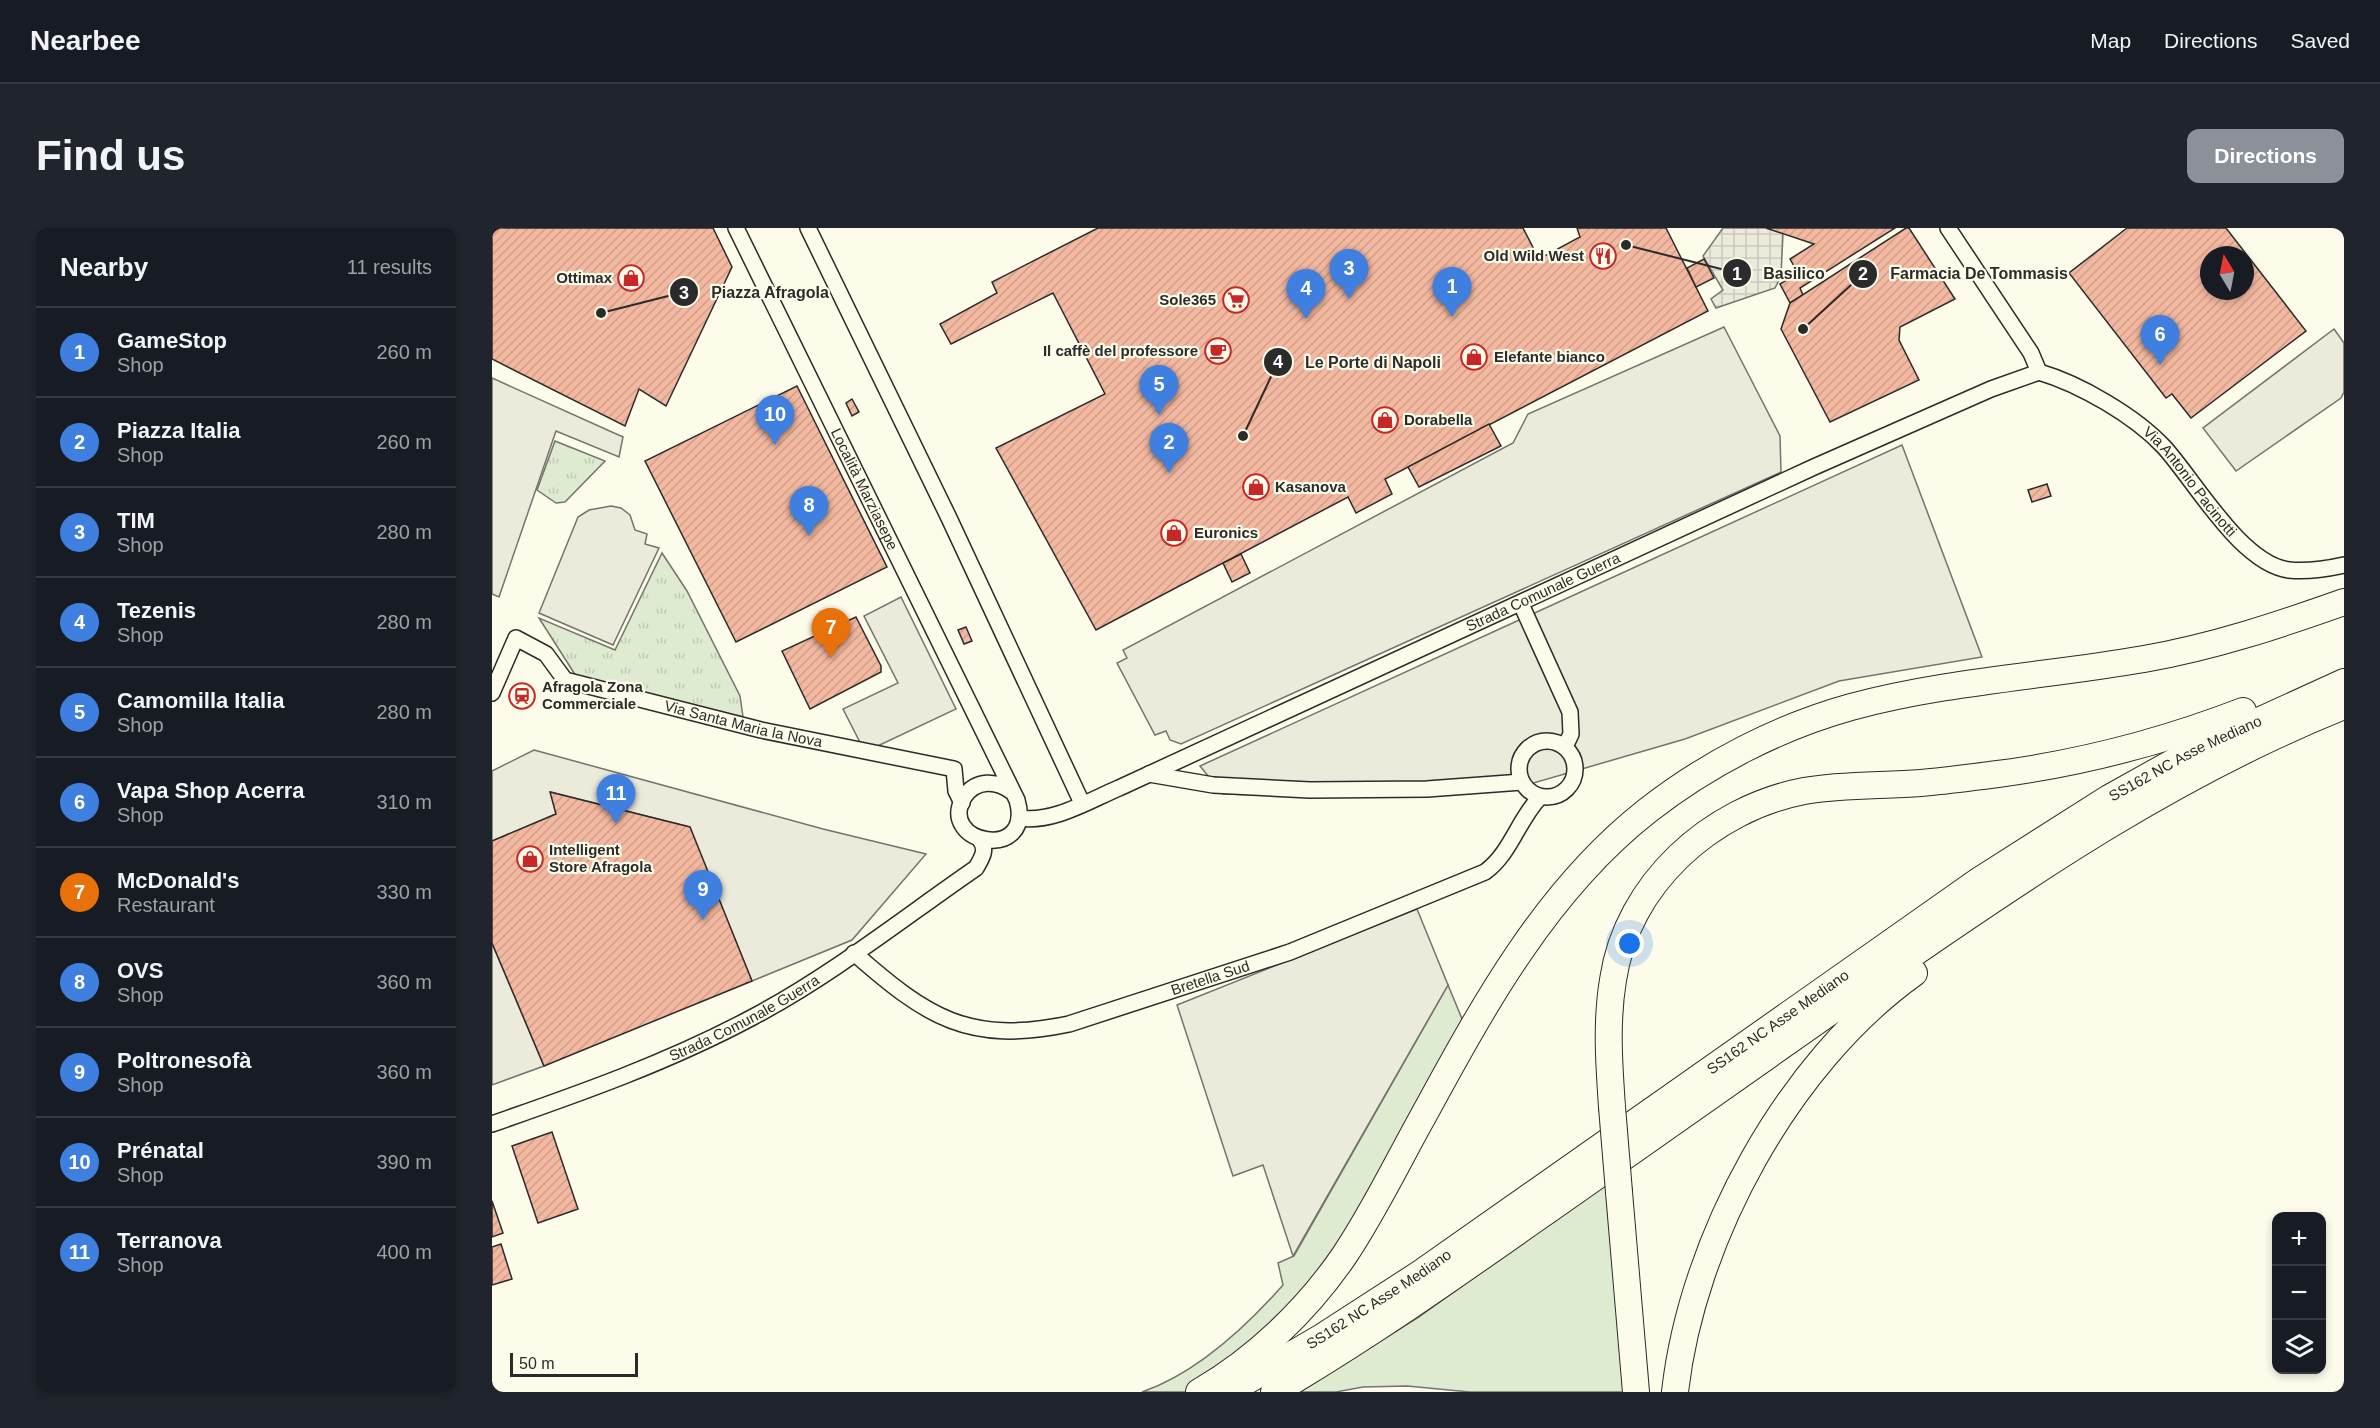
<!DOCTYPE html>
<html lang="en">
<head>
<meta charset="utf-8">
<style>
  :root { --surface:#171b24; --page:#20242c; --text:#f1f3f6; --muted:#9ea1a6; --line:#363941; --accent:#8c9099 }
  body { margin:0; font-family:Helvetica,sans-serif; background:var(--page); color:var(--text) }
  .controls { position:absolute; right:18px; bottom:18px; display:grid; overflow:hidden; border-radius:12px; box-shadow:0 3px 9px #0003 }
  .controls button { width:54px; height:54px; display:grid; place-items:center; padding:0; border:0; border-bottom:2px solid var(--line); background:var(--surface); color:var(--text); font:30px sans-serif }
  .compass { position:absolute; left:1708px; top:18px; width:54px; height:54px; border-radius:50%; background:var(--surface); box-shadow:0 3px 9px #0003; rotate:350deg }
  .scale { position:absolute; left:18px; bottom:15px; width:128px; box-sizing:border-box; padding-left:6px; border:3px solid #2b2b2b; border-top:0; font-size:16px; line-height:21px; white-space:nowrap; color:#2b2b2b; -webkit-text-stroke:4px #fdfbea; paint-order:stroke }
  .you { position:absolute; left:1138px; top:716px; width:21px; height:21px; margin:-15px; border:4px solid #fff; border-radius:50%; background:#1a73e8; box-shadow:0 0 0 9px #1a73e833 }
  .badge { display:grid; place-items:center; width:39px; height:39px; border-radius:50%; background:var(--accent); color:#fff; font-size:20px; font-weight:700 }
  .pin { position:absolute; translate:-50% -50px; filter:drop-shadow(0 2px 3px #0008) }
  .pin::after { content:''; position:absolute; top:32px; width:21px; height:18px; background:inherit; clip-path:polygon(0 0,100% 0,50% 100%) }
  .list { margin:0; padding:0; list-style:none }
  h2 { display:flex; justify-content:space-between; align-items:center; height:78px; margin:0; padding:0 24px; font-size:26px }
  h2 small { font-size:20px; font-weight:400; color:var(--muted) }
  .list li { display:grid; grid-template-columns:39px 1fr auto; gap:18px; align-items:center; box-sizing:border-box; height:90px; padding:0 24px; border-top:2px solid var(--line) }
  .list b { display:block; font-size:22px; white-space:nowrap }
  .list p { margin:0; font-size:20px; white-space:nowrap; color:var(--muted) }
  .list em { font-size:20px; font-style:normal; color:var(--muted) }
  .icon { flex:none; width:33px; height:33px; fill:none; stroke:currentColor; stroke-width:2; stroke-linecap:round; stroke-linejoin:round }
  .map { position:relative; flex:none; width:1852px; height:1164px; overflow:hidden; border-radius:12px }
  header { display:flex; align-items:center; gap:36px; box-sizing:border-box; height:84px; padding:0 30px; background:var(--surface); border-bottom:2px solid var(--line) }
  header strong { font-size:28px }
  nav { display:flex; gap:33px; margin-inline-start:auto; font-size:21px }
  .intro { display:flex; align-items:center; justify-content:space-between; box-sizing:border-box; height:144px; padding:0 36px }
  h1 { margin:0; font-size:42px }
  .button { padding:15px 27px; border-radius:12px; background:var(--accent); color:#fff; font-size:21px; font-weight:700 }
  main { display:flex; gap:36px; padding:0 36px }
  aside { flex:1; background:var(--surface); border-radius:12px; box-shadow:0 3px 9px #0003 }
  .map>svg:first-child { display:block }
</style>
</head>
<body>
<header>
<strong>Nearbee</strong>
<nav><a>Map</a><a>Directions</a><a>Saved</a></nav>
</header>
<div class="intro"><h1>Find us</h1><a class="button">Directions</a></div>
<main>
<aside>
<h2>Nearby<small>11 results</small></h2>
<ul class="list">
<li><span class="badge" style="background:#3f7fe0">1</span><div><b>GameStop</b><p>Shop</p></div><em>260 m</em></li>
<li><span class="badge" style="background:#3f7fe0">2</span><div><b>Piazza Italia</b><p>Shop</p></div><em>260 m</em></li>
<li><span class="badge" style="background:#3f7fe0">3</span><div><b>TIM</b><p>Shop</p></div><em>280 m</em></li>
<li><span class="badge" style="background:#3f7fe0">4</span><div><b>Tezenis</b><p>Shop</p></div><em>280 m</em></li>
<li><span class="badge" style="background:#3f7fe0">5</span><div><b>Camomilla Italia</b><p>Shop</p></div><em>280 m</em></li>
<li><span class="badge" style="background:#3f7fe0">6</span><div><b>Vapa Shop Acerra</b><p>Shop</p></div><em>310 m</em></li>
<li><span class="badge" style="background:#e8710a">7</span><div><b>McDonald's</b><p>Restaurant</p></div><em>330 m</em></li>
<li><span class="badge" style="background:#3f7fe0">8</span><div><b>OVS</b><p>Shop</p></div><em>360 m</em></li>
<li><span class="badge" style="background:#3f7fe0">9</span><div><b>Poltronesofà</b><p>Shop</p></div><em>360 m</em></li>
<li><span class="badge" style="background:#3f7fe0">10</span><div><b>Prénatal</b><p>Shop</p></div><em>390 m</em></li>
<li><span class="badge" style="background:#3f7fe0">11</span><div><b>Terranova</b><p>Shop</p></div><em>400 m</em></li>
</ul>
</aside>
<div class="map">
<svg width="1852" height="1164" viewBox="0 0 1852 1164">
  <defs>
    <pattern id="park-tufts" width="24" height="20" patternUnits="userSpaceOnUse" patternTransform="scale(1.5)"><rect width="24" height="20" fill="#deebd1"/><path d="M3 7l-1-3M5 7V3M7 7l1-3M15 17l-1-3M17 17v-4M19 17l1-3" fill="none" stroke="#bfcab4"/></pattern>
    <pattern id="plaza-grid" width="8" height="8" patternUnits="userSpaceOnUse" patternTransform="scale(1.5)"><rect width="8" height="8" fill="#eceadb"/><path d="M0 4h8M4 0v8" fill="none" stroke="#cbc9bc"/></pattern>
    <pattern id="building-hatch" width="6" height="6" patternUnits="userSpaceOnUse" patternTransform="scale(1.5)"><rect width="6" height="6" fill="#f2b8a0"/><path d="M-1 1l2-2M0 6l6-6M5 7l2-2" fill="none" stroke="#d09e8a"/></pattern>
  </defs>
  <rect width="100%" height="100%" fill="#fdfbea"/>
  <g fill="#deebd1" stroke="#74746e" stroke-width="1.5">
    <path d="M 956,757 L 973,798 L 853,1012 L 802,1080 L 699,1164 L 650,1164 C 705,1145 753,1100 791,1057 L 786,1035 L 802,1028 Z"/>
    <polygon points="1115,954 1134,1164 978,1164 915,1158 871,1159 844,1164 808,1164 927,1089"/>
  </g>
  <g fill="url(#park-tufts)" stroke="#74746e" stroke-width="1.5">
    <polygon points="63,213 113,233 73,274 64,275 45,262"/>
    <polygon points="170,325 195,363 248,468 251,489 84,448 47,390 123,422"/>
  </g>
  <g fill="#eceadb" stroke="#74746e" stroke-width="1.5">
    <polygon points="1232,99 1288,208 1289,244 689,516 678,512 674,503 663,507 625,435 635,430 631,422 1021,215 1036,186"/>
    <polygon points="1842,101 1852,115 1852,164 1849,170 1744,243 1711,200"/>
    <polygon points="0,150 131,209 127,229 64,203 7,369 0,366"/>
    <polygon points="1410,217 1490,429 1347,453 1193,511 1021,561 847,569 731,566 708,538"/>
    <polygon points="119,278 129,280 138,287 143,302 155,306 153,316 167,320 121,417 47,385 86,289 97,282"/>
    <polygon points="409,369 464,481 373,524 351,481 406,455 372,388"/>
    <polygon points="42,522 331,601 434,626 360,712 260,753 197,599 59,564 64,586 0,613 0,543"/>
    <polygon points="925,681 956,757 801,1028 771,937 741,948 685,777"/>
    <polygon points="0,715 52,838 0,857"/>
  </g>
  <polygon fill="url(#plaza-grid)" stroke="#74746e" stroke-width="1.5" points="1231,0 1274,0 1291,5 1289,48 1283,60 1224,80 1219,71 1231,62 1211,28"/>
  <g fill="url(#building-hatch)" stroke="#2b2b2b" stroke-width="1.5" fill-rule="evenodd">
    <polygon points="0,0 221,0 240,39 174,178 147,161 133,198 0,131"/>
    <polygon points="606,0 1031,0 1047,31 1088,9 1085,0 1174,0 1216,83 893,251 900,266 864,285 856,269 604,402 504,220 613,166 561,65 459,116 448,96 505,65 500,54"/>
    <polygon points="1274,0 1403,0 1308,60 1311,67 1298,75 1288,56 1306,45 1298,31 1322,16"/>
    <polygon points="1414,0 1417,0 1463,71 1408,99 1407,112 1427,152 1338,194 1289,101 1298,75"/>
    <path d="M 1635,0 L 1734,0 L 1814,103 L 1699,190 L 1680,166 L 1674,170 L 1577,45 ZM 1717,27 L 1753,27 L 1753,63 L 1717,63 Z"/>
    <polygon points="1212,31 1222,50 1204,59 1195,40"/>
    <polygon points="305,158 395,339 244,414 153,233"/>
    <polygon points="360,171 367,184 360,188 354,175"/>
    <polygon points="997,196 1009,218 927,259 916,239"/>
    <polygon points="1555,256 1559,268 1540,274 1536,262"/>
    <polygon points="749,326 758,345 740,354 731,335"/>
    <polygon points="364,389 389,438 389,444 318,481 290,423"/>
    <polygon points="474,399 480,413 472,416 466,402"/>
    <polygon points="58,564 198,599 260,753 52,838 0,715 0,613 64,586"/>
    <polygon points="60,904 86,981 46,995 20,918"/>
    <polygon points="0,973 11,1005 0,1009"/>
    <polygon points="9,1016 20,1051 0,1057 0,1019"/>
  </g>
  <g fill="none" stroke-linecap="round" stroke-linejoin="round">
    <g stroke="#2b2b2b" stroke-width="18">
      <g id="minor">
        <path id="s1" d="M 244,0 L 525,572 C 543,635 444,616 472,569 C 484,551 505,552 520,564"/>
        <polyline points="316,0 457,290 590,575"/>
        <polyline points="1456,0 1539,125 1547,144"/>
        <path id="s2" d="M 1547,144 C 1588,156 1643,188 1672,219 C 1703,253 1749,336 1797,342 C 1816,344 1834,341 1852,337"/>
        <polyline points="1029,376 1078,484 1079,506 1073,519"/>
        <path id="s3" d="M 0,465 L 24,410 L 54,426 L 73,452 L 269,502 L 462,541 L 464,563 L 470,575"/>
        <circle cx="1055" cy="541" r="28"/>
        <polyline points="657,546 721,557 818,562 935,561 1030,554"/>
        <path id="s4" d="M 527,590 C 562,595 596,573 627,560 L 1322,239 L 1499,161 L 1547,144"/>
        <path id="s5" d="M 362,725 C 435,789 476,817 577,796 L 798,724 L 993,644 C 1019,625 1026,592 1048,569"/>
        <path id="s6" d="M 0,896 C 89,865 177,834 261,789 C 340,747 410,691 484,640 C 489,631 496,622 488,612"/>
      </g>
    </g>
    <g stroke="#2b2b2b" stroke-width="28">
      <g id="trunk">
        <path d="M 1120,879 C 1117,836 1114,794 1121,752 C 1135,656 1219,581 1312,563 C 1351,556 1390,558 1429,555 C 1455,553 1481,549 1506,546 C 1589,535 1673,513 1751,483"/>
        <polyline points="1127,964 1144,1164"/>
        <path d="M 707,1164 C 764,1131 815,1082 852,1028 C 881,985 904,937 929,892 C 990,780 1053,663 1155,583 C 1215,536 1287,499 1359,479 C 1455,453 1555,448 1652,431 C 1721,419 1787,397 1852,374"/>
        <path id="s7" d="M 736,1164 L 830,1109 L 929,1045 L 1488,652 L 1617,570 L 1705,521 L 1852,454"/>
        <path d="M 782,1164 C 881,1106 975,1039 1069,973 C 1179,895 1289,818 1399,741 C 1543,641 1689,543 1852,478"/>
        <path d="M 1183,1164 C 1200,1011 1296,835 1422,745"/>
      </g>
    </g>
    <use href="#minor" stroke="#fdfbea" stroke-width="15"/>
    <use href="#trunk" stroke="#fdfbea" stroke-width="26"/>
    <g stroke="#2b2b2b" stroke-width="28" stroke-linecap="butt">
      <polyline id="trunk-bridge" points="1120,879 1127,964"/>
    </g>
    <use href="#trunk-bridge" stroke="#fdfbea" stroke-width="26"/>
  </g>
  <defs>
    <g id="restaurant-ring" transform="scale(1.35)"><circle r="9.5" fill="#fdfbea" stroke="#c62828" stroke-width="1.5"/><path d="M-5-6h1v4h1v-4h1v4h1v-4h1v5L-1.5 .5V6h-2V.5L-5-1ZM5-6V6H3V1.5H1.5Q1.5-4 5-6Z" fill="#c62828"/></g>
    <g id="shop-ring" transform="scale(1.35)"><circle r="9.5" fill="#fdfbea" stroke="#c62828" stroke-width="1.5"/><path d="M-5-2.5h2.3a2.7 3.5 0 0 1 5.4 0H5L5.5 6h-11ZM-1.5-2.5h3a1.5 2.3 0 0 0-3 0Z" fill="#c62828"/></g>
    <g id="supermarket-ring" transform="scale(1.35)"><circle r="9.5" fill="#fdfbea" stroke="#c62828" stroke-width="1.5"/><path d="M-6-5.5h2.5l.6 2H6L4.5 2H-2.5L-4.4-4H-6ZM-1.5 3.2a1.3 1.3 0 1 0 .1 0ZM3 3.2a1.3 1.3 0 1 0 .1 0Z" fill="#c62828"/></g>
    <g id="cafe-ring" transform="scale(1.35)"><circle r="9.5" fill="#fdfbea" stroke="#c62828" stroke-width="1.5"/><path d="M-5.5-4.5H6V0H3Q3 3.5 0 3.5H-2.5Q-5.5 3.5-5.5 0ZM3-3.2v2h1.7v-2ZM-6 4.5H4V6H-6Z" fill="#c62828"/></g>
    <g id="station-ring" transform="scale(1.35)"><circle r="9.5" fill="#fdfbea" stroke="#c62828" stroke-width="1.5"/><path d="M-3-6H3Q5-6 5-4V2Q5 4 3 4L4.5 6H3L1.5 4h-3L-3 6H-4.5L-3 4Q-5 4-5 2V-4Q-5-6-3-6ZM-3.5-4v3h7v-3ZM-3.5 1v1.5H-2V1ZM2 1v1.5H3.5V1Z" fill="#c62828"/></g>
  </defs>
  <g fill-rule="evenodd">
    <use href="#restaurant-ring" x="1111" y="28"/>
    <use href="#shop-ring" x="139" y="50"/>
    <use href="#supermarket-ring" x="744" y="72"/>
    <use href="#cafe-ring" x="726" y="123"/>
    <use href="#shop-ring" x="982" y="129"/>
    <use href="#shop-ring" x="893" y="192"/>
    <use href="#shop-ring" x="764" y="259"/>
    <use href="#shop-ring" x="682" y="305"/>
    <use href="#station-ring" x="30" y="468"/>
    <use href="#shop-ring" x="38" y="631"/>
  </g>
  <g text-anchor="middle" stroke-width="4.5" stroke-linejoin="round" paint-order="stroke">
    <g font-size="15" font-weight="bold" fill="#2b2b2b" stroke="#fdfbea" text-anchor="start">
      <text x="1092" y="33" text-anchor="end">Old Wild West</text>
      <text x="120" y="55" text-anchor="end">Ottimax</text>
      <text x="724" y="77" text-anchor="end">Sole365</text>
      <text x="706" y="128" text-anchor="end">Il caffè del professore</text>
      <text x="1002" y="134">Elefante bianco</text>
      <text x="912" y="197">Dorabella</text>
      <text x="783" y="264">Kasanova</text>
      <text x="702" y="310">Euronics</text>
      <text x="50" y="464">Afragola Zona<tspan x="50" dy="17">Commerciale</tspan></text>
      <text x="57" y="627">Intelligent<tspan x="57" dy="17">Store Afragola</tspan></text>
    </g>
    <g font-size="15" fill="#2b2b2b" stroke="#fdfbea">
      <text dy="5" stroke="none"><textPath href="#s2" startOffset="190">Via Antonio Pacinotti</textPath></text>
      <text dy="5" stroke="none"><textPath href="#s1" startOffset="291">Località Marziasepe</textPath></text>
      <text dy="5" stroke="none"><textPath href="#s4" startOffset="573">Strada Comunale Guerra</textPath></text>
      <text dy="5" stroke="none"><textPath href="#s3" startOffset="310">Via Santa Maria la Nova</textPath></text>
      <text dy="5" stroke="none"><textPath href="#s7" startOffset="1149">SS162 NC Asse Mediano</textPath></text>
      <text dy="5" stroke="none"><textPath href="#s5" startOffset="387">Bretella Sud</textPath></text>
      <text dy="5" stroke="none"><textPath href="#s6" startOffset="274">Strada Comunale Guerra</textPath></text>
      <text dy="5" stroke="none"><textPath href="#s7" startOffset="663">SS162 NC Asse Mediano</textPath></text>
      <text dy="5" stroke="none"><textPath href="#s7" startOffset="177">SS162 NC Asse Mediano</textPath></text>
    </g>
  </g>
  <path fill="none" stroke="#2b2b2b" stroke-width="2" d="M1134 17L1245 45M1311 101L1371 46M109 85L192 64M751 208L786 134"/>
  <g fill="#2b2b2b" stroke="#fdfbea" stroke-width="2">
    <circle cx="1134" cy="17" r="6"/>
    <circle cx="1311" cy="101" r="6"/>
    <circle cx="109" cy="85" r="6"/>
    <circle cx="751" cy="208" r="6"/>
    <circle cx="1245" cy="45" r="15"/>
    <circle cx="1371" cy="46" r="15"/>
    <circle cx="192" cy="64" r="15"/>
    <circle cx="786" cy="134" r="15"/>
  </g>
  <g font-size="18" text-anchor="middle" font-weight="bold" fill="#fff">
    <text x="1245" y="52">1</text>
    <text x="1371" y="52">2</text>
    <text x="192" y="71">3</text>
    <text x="786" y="140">4</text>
  </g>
  <g font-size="16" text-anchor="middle" font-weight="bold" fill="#2b2b2b" stroke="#fdfbea" stroke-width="4.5" stroke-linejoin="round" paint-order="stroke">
    <text x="1302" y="51">Basilico</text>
    <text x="1487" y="51">Farmacia De Tommasis</text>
    <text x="278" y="70">Piazza Afragola</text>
    <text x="881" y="140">Le Porte di Napoli</text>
  </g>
</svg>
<div class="controls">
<button>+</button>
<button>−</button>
<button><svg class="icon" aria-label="layers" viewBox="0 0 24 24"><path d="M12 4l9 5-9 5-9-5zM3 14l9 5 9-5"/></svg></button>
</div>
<svg class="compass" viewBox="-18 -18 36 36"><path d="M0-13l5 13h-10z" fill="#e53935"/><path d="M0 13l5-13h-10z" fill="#9ea1a6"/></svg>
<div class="scale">50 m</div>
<div class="you"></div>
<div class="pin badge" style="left:960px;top:89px;background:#3f7fe0">1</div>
<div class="pin badge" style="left:677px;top:245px;background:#3f7fe0">2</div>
<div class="pin badge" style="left:857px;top:71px;background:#3f7fe0">3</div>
<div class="pin badge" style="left:814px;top:91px;background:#3f7fe0">4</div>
<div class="pin badge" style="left:667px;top:187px;background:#3f7fe0">5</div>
<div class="pin badge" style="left:1668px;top:137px;background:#3f7fe0">6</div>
<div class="pin badge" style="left:339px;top:430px;background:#e8710a">7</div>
<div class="pin badge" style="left:317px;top:308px;background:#3f7fe0">8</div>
<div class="pin badge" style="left:211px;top:692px;background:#3f7fe0">9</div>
<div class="pin badge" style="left:283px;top:217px;background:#3f7fe0">10</div>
<div class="pin badge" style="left:124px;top:596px;background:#3f7fe0">11</div>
</div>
</main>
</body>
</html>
